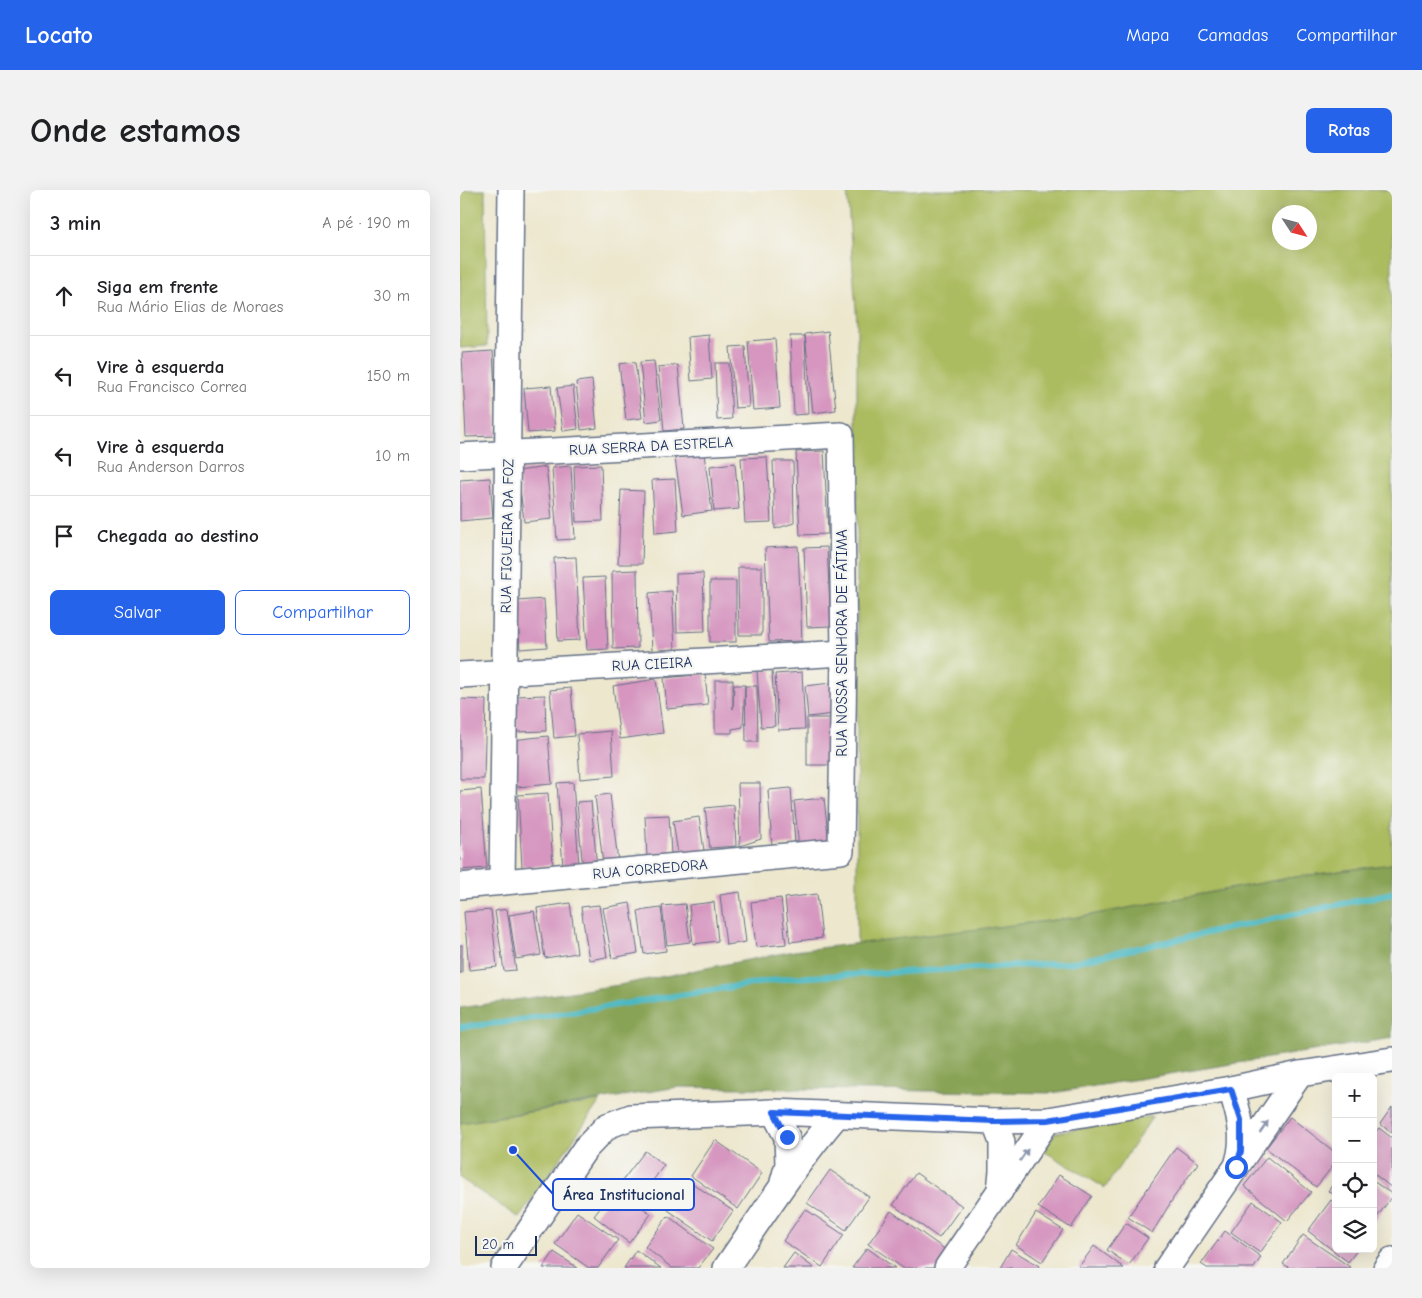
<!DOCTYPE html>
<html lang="pt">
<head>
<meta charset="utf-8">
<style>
  :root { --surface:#fff; --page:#f2f2f2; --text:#202124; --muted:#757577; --line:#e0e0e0; --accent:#2563eb }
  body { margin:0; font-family:"Comic Neue",sans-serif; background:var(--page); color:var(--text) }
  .controls { position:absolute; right:15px; bottom:15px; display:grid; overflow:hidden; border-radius:8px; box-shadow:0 5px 20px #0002 }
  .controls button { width:45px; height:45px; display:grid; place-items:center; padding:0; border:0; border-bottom:1px solid var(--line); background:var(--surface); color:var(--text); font:25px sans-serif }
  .compass { position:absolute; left:812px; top:15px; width:45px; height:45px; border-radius:50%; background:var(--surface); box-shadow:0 5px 20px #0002; rotate:126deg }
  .scale { position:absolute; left:15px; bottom:12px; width:62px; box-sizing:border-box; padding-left:5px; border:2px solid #1b2f5e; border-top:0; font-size:14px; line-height:18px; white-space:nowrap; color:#1b2f5e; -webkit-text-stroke:4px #f6f6f2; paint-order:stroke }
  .stop { position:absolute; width:15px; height:15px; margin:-11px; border:4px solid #2563eb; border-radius:50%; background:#fff }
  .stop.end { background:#2563eb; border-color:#fff; box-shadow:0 1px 5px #0008 }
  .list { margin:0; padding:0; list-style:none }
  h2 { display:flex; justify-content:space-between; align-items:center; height:65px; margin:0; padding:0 20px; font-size:21px }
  h2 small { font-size:16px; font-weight:400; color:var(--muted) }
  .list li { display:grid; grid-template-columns:32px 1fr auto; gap:15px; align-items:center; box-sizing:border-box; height:80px; padding:0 20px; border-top:1px solid var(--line) }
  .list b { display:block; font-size:19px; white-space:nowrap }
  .list p { margin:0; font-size:16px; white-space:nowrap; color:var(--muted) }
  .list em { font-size:16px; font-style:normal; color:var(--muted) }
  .actions { display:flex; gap:10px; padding:15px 20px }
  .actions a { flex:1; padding:11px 0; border:1px solid var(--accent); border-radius:8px; text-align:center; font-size:18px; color:var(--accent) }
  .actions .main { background:var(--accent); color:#fff }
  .icon { flex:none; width:28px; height:28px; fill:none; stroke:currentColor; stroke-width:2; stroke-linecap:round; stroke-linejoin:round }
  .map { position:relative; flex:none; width:932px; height:1078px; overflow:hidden; border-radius:8px }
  header { display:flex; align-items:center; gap:30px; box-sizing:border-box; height:70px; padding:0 25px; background:var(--accent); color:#fff }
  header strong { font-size:24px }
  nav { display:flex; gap:28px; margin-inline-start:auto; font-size:18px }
  .intro { display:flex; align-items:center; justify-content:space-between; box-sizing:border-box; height:120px; padding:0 30px }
  h1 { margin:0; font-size:35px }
  .button { padding:12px 22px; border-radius:8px; background:var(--accent); color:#fff; font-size:18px; font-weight:700 }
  main { display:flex; gap:30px; padding:0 30px }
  aside { flex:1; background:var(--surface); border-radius:8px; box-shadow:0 5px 20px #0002 }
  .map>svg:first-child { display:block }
</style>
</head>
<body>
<header>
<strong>Locato</strong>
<nav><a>Mapa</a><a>Camadas</a><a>Compartilhar</a></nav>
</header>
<div class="intro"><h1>Onde estamos</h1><a class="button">Rotas</a></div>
<main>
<aside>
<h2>3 min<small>A pé · 190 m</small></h2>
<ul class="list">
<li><svg class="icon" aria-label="ahead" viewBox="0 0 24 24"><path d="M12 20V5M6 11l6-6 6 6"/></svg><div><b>Siga em frente</b><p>Rua Mário Elias de Moraes</p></div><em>30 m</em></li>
<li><svg class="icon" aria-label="left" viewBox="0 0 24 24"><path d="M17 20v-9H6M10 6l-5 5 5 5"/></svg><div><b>Vire à esquerda</b><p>Rua Francisco Correa</p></div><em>150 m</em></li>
<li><svg class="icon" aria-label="left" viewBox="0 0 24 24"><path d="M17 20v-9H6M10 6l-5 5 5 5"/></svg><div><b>Vire à esquerda</b><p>Rua Anderson Darros</p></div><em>10 m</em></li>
<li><svg class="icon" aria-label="arrive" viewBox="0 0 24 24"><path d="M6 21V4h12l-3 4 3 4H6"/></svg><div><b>Chegada ao destino</b></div></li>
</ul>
<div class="actions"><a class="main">Salvar</a><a>Compartilhar</a></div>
</aside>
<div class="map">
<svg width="932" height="1078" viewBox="0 0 932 1078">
  <rect width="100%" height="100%" fill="#f6f6f2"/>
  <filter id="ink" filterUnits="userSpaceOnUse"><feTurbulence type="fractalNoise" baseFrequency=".02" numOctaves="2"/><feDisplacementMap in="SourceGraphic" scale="10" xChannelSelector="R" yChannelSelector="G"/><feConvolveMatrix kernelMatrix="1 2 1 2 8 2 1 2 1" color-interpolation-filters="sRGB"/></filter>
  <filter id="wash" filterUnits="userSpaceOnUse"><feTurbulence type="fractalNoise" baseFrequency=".0096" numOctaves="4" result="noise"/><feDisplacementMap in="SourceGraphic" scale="20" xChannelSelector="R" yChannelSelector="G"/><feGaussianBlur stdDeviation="1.12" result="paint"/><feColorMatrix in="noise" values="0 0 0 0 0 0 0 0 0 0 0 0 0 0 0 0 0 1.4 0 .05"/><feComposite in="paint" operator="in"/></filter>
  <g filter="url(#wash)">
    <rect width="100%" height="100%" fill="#ede7ce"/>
    <g fill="#abbb5e" stroke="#63755e" fill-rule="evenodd">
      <polygon points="0,0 25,0 27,156 0,158"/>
      <path d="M 387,0 L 932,0 L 932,674 L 828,688 L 620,727 L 397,754 L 397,133 ZM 819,22 L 849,22 L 849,52 L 819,52 Z"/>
      <polygon points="140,911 59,1028 0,988 0,933"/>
      <polygon points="693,926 645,998 584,961 595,943"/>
    </g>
    <polygon fill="#88a355" stroke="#52695a" points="932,674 932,848 592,903 218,897 0,933 0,818 159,795 334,761 620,727 828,688"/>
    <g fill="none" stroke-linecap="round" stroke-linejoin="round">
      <polyline stroke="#4ab8c2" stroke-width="6" points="0,837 40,833 330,788 609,773 932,703"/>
    </g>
    <g id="blocks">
      <g fill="#d696c0">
        <polygon points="368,141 376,220 353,223 345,144"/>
        <polygon points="249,145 252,189 231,191 228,147"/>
        <polygon points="330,146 345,146 348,224 334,225"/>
        <polygon points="315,149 320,218 293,220 288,151"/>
        <polygon points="285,156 289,217 275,218 270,157"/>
        <polygon points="33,161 37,246 6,247 2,163"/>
        <polygon points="194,171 201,230 186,232 180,172"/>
        <polygon points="175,172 182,228 166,230 159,174"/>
        <polygon points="255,173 269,173 272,229 257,230"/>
        <polygon points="218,175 224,239 204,241 198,177"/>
        <polygon points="132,190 137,238 121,240 116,192"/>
        <polygon points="91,196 95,241 68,243 64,198"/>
        <polygon points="113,196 118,239 103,241 97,198"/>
        <polygon points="364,261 368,344 340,345 336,262"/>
        <polygon points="244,264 252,321 223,325 215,268"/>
        <polygon points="307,267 311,332 285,333 281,268"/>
        <polygon points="313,271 333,271 334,333 315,339"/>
        <polygon points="275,273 279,319 254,321 250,276"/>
        <polygon points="141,275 143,331 116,332 114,276"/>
        <polygon points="111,276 115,349 97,350 92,278"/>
        <polygon points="86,277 92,329 64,332 58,281"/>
        <polygon points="30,288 33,328 0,331 0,290"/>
        <polygon points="215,289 218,341 195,343 192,290"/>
        <polygon points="161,300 184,301 182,374 158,374"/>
        <polygon points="338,356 342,451 309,452 305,358"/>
        <polygon points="367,357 371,436 347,437 344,358"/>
        <polygon points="116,367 120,450 98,451 94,368"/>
        <polygon points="278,377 302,377 302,445 279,445"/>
        <polygon points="177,380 178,458 153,459 152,381"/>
        <polygon points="243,383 245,441 217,442 216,384"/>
        <polygon points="145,387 148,459 127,460 123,388"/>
        <rect x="250" y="391" width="26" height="61"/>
        <polygon points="212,401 215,459 192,461 189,403"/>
        <polygon points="84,409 87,457 60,459 57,411"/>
        <polygon points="312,480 315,536 301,537 297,481"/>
        <polygon points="342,482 345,539 318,540 315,484"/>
        <polygon points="245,484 248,515 207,519 204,488"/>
        <polygon points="196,489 203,543 160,549 153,496"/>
        <polygon points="255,490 273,490 273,519 274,495 285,495 283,537 272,539 272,543 255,543"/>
        <polygon points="371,493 374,524 348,527 345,496"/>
        <polygon points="285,496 297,496 298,552 286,552"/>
        <polygon points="111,498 115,546 94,548 90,500"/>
        <polygon points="85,505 86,541 57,542 56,506"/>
        <polygon points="0,509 26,510 24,589 0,589"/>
        <rect x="347" y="528" width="26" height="47"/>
        <polygon points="151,541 154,586 120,589 117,544"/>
        <polygon points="88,546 92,594 57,597 52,550"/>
        <polygon points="113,592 119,675 103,677 97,593"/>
        <polygon points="278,593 300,593 301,649 280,656"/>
        <polygon points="331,598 335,654 312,656 308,600"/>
        <polygon points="21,599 27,678 0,680 0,601"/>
        <polygon points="88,603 93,675 62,677 58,605"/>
        <polygon points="150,604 158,672 143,674 135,606"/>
        <polygon points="364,608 369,654 339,657 334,611"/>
        <polygon points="131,611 137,679 123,681 117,612"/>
        <polygon points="274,615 276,656 250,658 245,618"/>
        <polygon points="209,625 211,666 187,667 185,626"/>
        <polygon points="239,627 245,667 219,671 213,631"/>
        <polygon points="280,702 286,752 266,755 260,705"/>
        <polygon points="357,704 362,748 330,752 325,708"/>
        <polygon points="321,708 326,754 296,757 291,712"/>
        <polygon points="254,712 258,751 233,754 229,715"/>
        <polygon points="110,713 117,763 85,768 77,718"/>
        <polygon points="170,713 178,763 152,768 143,718"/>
        <polygon points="225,714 230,752 207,755 202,716"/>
        <polygon points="139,715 147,767 129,770 121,717"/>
        <polygon points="201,718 206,761 184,764 178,721"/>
        <polygon points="47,719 56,780 44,781 35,721"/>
        <polygon points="31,720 37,777 9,780 4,722"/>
        <polygon points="74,721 81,765 56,769 49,725"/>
        <rect x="0" y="755" width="2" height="28"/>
        <polygon points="932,917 932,943 920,934"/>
        <polygon points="830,927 876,963 876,972 856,997 806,958"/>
        <polygon points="919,938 932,948 932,998 913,983 913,945"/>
        <polygon points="255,950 302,983 278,1019 231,986"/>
        <polygon points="716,957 738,973 714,1007 692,1043 668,1027"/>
        <polygon points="185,961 204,975 179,1010 159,995"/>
        <polygon points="807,967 851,1002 827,1031 784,996"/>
        <polygon points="370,980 409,1007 386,1040 347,1013"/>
        <polygon points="456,983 502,1016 479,1048 433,1015"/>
        <polygon points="599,985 632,1006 611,1038 578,1017"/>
        <polygon points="876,990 876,1006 868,1001"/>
        <polygon points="229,991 273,1021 252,1051 208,1020"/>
        <polygon points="913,991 932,1004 932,1006 913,1033"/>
        <polygon points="156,998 191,1024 169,1053 134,1026"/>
        <polygon points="871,1010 876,1014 876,1059 898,1059 888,1072 848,1041"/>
        <polygon points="793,1011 822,1032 800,1063 771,1042"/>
        <polygon points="345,1019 384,1045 362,1077 323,1051"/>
        <polygon points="431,1021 490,1063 479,1078 443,1078 408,1054"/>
        <polygon points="117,1022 158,1050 138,1078 129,1078 95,1054"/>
        <polygon points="576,1023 603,1040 582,1072 556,1055"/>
        <polygon points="208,1026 253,1059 238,1078 212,1078 185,1057"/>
        <polygon points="666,1033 688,1048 669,1075 647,1060"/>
        <polygon points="765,1041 801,1067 794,1078 747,1078 741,1074"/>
        <polygon points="843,1045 890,1077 889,1078 830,1078 823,1074"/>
        <polygon points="634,1056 664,1078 618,1078"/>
        <polygon points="407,1058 435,1078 392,1078"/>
        <polygon points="551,1059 579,1076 578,1078 540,1078"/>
        <polygon points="176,1060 201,1078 164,1078"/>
        <polygon points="94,1062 118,1078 83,1078"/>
        <polygon points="334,1063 354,1078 323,1078"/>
      </g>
    </g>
  </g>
  <g filter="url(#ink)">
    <use href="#blocks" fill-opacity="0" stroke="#646f85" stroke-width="1"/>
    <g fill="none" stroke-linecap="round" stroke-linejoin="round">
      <g stroke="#646f85" stroke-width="28">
        <g id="street">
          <polyline points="0,266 381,245 384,463 381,661 0,696"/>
          <polyline points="0,485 384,463"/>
          <polyline points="42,692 51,0"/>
          <path d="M 771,899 C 779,924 786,947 778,972"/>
          <polyline points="314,922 327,947 328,974 323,992"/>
          <polyline points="534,931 542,952 542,981 540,1001"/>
          <polyline points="44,1078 125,959 147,936 171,927 314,922 534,931 588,930 771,899 840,884 932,870"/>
          <path d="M 266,1078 C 302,1026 336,973 377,925"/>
          <polyline points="487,1078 588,930"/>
          <polyline points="707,1078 840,884"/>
          <polyline points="926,1078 932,1070"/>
        </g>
      </g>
      <use href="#street" stroke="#fff" stroke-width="25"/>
    </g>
    <defs><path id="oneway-solid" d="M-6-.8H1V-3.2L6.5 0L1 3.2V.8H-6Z" transform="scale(1.25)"/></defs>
    <g fill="#8d97ae">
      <use href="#oneway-solid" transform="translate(804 937) rotate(-55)"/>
      <use href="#oneway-solid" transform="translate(564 965) rotate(-56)"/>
    </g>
  </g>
  <g fill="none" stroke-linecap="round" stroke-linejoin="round" filter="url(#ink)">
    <polyline stroke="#2563eb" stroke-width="6" points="327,947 314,922 534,931 588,930 771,899 781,930 781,961 776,977"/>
  </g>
  <g text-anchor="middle" stroke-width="5" stroke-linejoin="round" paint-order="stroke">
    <g font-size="15" fill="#1b2f5e" stroke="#f6f6f2">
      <text transform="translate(191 256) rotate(-3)" y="5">RUA SERRA DA ESTRELA</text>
      <text transform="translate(47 346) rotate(-89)" y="5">RUA FIGUEIRA DA FOZ</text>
      <text transform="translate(382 453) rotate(-90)" y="5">RUA NOSSA SENHORA DE FÁTIMA</text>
      <text transform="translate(192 474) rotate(-3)" y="5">RUA CIEIRA</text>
      <text transform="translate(190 679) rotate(-5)" y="5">RUA CORREDORA</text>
    </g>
  </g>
  <path fill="none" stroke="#1d4ed8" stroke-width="2" d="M53 960L93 1004"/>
  <circle fill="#1d4ed8" stroke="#f6f6f2" stroke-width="2" cx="53" cy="960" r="5"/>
  <rect fill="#f6f6f2" stroke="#1d4ed8" stroke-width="2" x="93" y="989" width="141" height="31" rx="5"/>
  <g font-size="16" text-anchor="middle" font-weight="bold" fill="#1b2f5e">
    <text x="164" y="1010">Área Institucional</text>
  </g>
</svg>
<div class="controls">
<button>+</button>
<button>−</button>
<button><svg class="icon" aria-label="locate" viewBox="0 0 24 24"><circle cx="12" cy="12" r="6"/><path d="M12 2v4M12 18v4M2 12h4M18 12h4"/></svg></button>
<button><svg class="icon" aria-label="layers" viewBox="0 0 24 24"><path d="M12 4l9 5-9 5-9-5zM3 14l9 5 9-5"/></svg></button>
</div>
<svg class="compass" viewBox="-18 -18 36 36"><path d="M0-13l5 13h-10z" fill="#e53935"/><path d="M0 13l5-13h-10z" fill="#757577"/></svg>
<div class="scale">20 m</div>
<div class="stop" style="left:776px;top:977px"></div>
<div class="stop end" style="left:327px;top:947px"></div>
</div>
</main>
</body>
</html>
